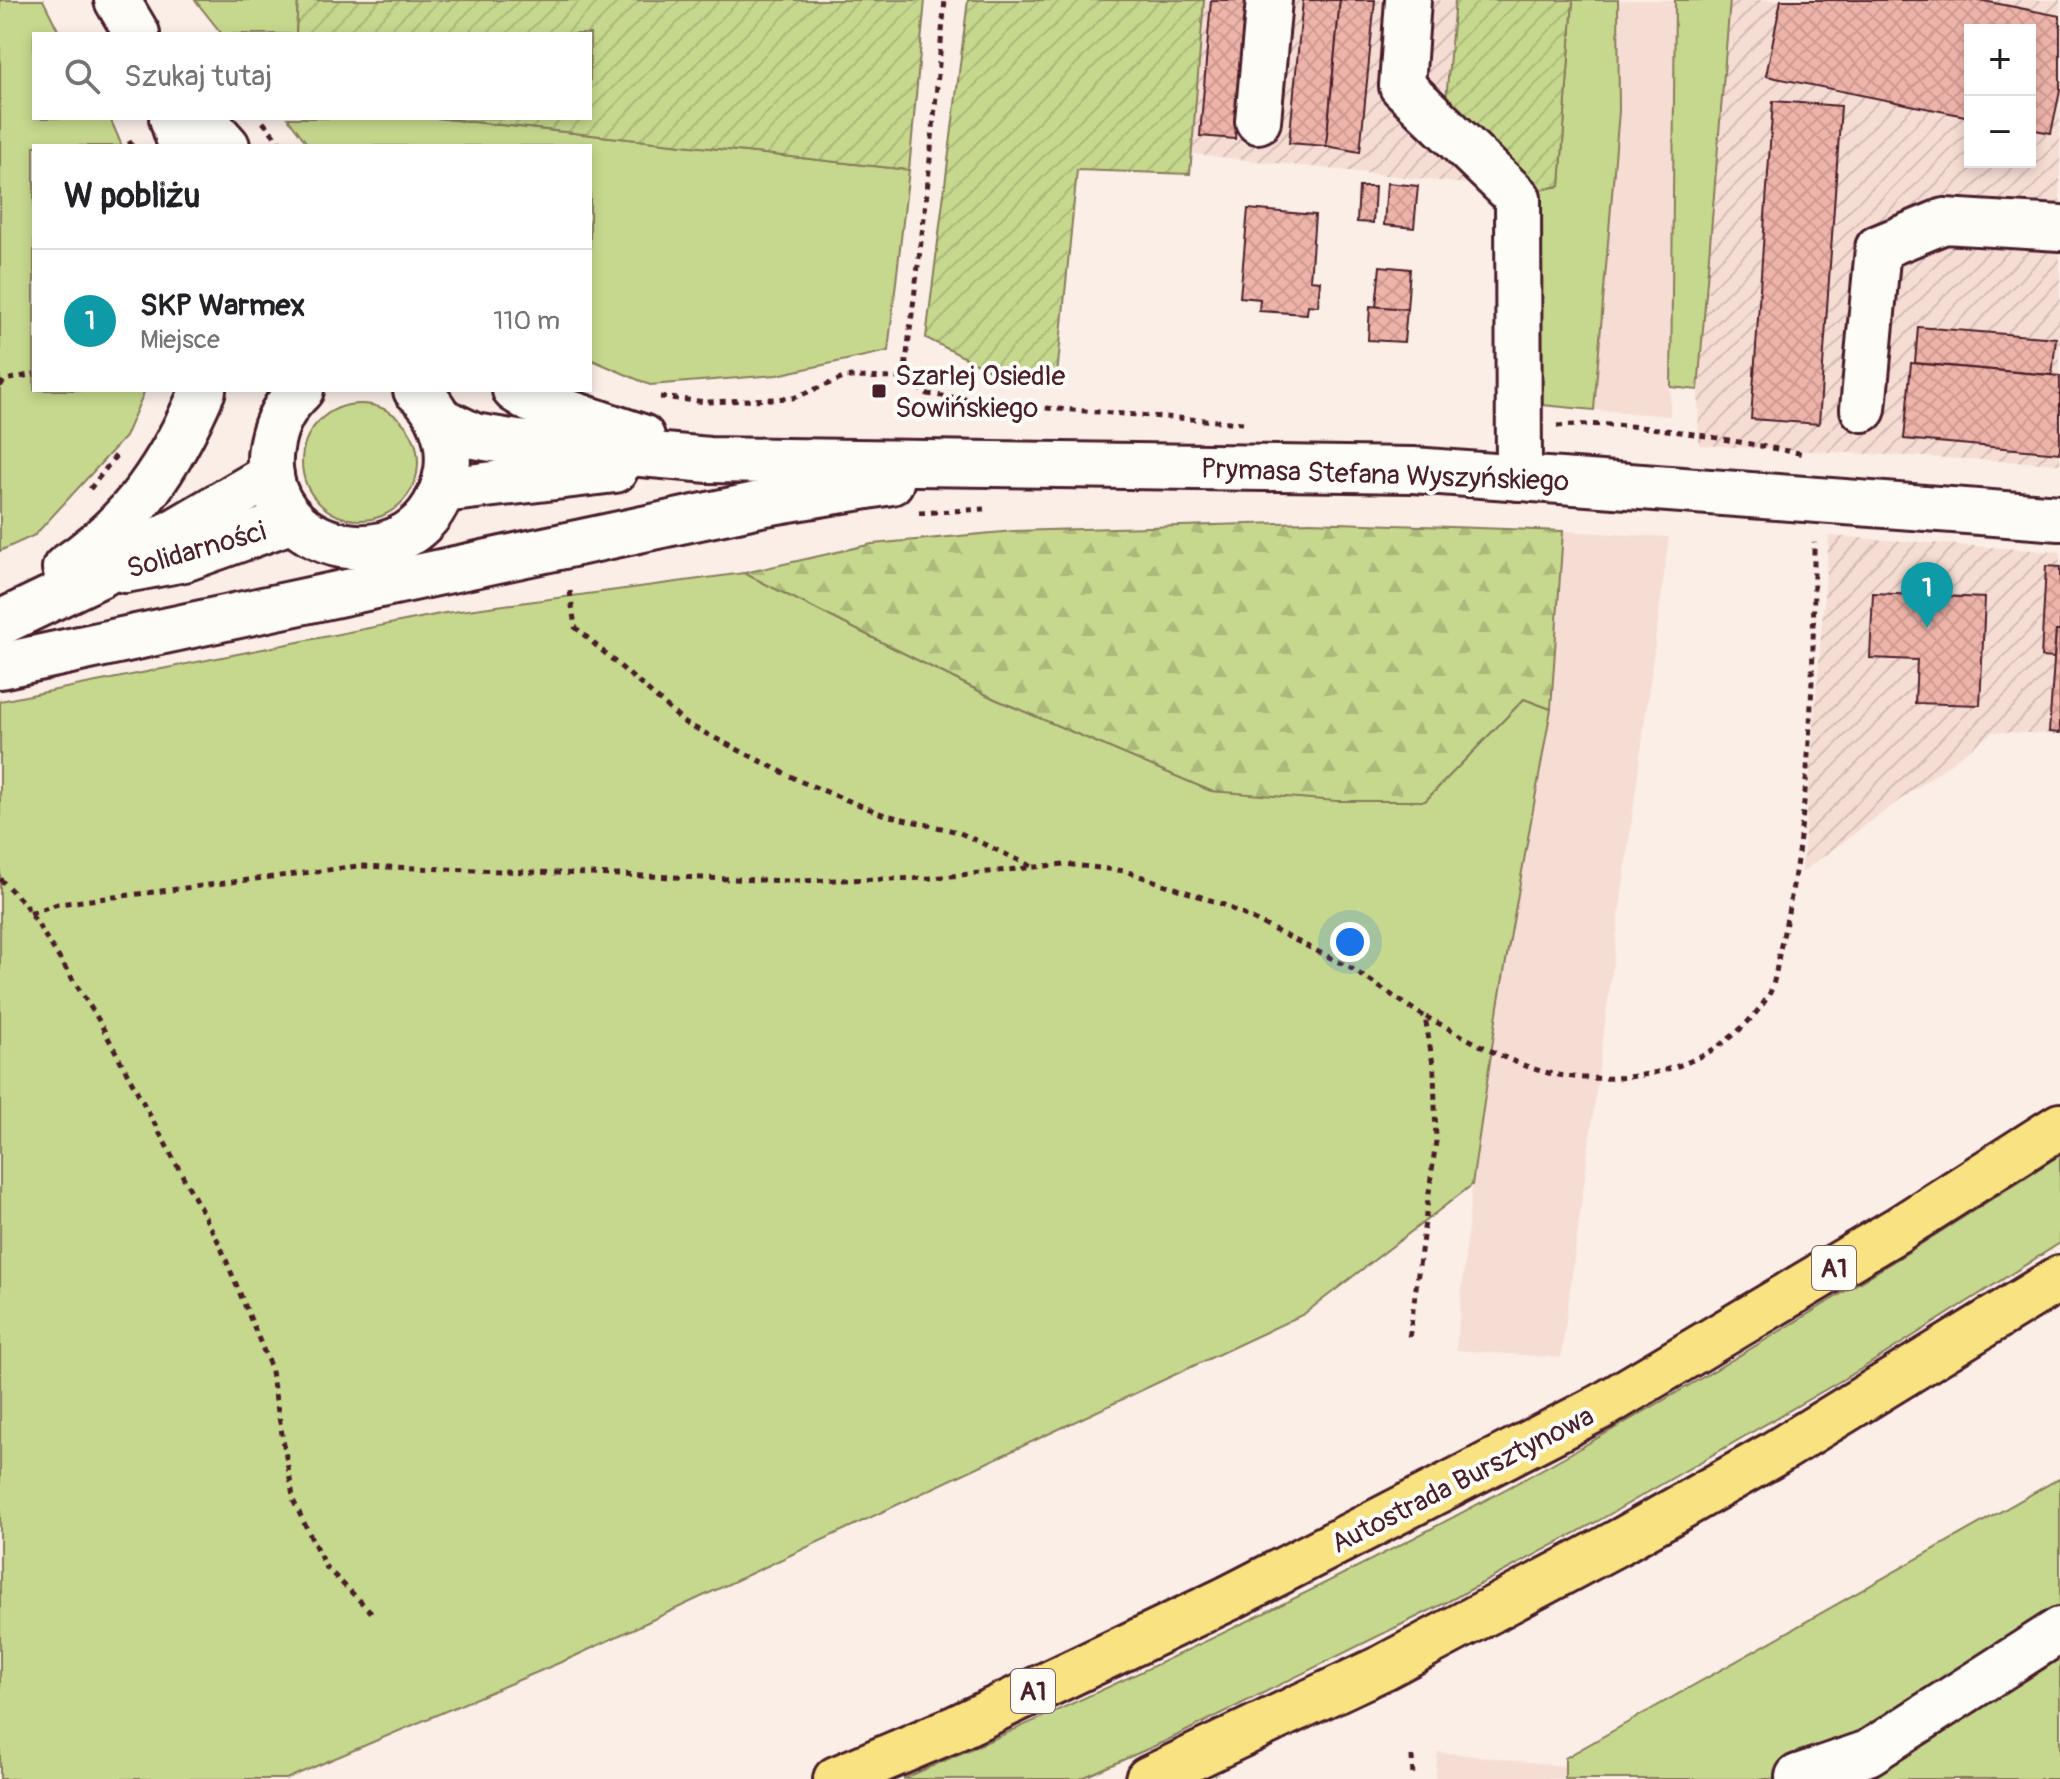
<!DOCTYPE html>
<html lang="pl">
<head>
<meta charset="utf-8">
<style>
  :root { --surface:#fff; --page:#f2f2f2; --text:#202124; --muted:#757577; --line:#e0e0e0; --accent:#db2777 }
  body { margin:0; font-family:Pangolin,sans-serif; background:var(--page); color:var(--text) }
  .controls { position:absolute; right:24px; top:24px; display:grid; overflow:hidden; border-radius:0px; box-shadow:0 4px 12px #0003 }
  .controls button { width:72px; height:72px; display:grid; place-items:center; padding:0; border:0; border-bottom:2px solid var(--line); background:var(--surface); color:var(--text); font:40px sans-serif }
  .you { position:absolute; left:1350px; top:942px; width:28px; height:28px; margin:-20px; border:6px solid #fff; border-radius:50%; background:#1a73e8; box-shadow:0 0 0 12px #1a73e833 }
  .badge { display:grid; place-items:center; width:52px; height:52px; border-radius:50%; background:var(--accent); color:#fff; font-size:26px; font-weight:700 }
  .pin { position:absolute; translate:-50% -66px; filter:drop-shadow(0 2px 4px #0008) }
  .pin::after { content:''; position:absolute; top:42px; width:28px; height:24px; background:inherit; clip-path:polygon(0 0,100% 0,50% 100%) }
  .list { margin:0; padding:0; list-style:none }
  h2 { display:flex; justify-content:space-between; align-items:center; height:104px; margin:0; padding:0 32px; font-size:34px }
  h2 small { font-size:26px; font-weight:400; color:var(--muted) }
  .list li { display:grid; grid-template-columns:52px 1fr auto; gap:24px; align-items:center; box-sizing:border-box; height:144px; padding:0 32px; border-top:2px solid var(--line) }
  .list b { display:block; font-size:30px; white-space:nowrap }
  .list p { margin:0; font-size:26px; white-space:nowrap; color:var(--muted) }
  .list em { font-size:26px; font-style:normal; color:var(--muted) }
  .icon { flex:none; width:44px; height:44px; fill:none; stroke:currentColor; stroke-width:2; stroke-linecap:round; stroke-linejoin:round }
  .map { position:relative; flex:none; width:2060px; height:1779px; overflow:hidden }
  .search { position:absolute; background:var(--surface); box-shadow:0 4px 12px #0003; left:32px; top:32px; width:560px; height:88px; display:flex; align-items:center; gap:20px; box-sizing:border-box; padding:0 28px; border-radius:0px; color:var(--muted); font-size:30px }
  .panel { position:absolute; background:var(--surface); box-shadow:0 4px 12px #0003; left:32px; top:144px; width:560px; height:248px; border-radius:0px }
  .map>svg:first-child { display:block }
</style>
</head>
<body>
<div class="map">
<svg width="2060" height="1779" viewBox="0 0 2060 1779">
  <defs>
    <pattern id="industrial-furrows" width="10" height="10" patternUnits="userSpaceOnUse" patternTransform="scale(2)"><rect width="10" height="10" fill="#f6ddd4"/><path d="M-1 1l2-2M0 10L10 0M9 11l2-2" fill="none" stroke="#d4bdb6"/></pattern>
    <pattern id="forest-firs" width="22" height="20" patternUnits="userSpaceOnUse" patternTransform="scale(2)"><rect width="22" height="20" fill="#c5d88d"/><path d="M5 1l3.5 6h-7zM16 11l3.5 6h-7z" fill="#abb97a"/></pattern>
    <pattern id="garden-furrows" width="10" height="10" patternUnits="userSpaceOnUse" patternTransform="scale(2)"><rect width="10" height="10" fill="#c5d88d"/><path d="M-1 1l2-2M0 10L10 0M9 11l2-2" fill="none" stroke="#abb97a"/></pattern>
    <pattern id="building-cross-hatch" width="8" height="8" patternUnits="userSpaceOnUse" patternTransform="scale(2)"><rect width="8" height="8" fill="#eeb4a9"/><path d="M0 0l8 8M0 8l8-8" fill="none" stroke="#ce9a92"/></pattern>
  </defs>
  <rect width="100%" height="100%" fill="#faeee7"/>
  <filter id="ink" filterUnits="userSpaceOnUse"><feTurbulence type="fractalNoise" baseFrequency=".0125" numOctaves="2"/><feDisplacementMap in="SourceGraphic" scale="16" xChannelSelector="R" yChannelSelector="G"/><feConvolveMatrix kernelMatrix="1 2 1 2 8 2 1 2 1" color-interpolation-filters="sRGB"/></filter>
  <g filter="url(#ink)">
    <g fill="#f6ddd4">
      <polygon points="1618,0 1675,0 1670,416 1594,410 1619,111"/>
      <polygon points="1563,531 1669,537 1561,1358 1456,1350 1472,1185 1498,1006 1551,709"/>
      <polygon points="1438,1752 1565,1766 1565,1779 1435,1779"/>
    </g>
    <g fill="url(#industrial-furrows)" fill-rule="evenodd">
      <polygon points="1204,0 1455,0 1445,111 1532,191 1192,154"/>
      <path d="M 1730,0 L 2060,0 L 2060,464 L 1699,445 L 1698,390 ZM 1970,30 L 2030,30 L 2030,162 L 1970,162 Z"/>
      <polygon points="1829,536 2060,552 2060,734 1993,732 1802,872"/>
    </g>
    <g fill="#c5d88d" stroke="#887c5c" stroke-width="2">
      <polygon points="0,0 43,0 60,34 34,34 34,118 110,118 122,146 34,146 34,390 145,390 125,437 35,535 0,551"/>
      <polygon points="195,0 298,0 296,34 222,34"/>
      <polygon points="1573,0 1618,0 1619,111 1594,410 1532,404 1532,191 1560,186"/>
      <polygon points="1675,0 1730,0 1698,390 1671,387"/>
      <polygon points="288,118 437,118 909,170 888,351 777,375 650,385 590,359 590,146 309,146"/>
      <circle cx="360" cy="462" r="58"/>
      <polygon points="744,573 995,699 1211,791 1425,801 1524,699 1551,709 1498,1006 1472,1185 1304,1314 573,1657 286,1779 0,1779 0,701 445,613"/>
      <path d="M 2060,1155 L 2060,1243 L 1861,1369 L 1598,1521 L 1449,1601 L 1168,1740 L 1080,1779 L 903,1779 C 1132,1679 1362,1571 1580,1448 C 1744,1356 1903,1257 2060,1155 Z"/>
      <polygon points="2060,1478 2060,1779 1565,1779 1565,1758"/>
    </g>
    <polygon fill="url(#forest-firs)" stroke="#887c5c" stroke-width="2" points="1310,522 1563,531 1551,709 1524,699 1425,801 1336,801 1211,791 995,699 744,573 872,544 1014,531"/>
    <g fill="url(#garden-furrows)" stroke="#887c5c" stroke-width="2">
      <polygon points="298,0 925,0 909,170 437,118 590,118 590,34 296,34"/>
      <polygon points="968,0 1204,0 1190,174 1077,170 1057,376 1001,376 926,338"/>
      <polygon points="1455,0 1573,0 1560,186 1532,191 1445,111"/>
    </g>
    <g fill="url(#building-cross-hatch)" stroke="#4a1f2b" stroke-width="2">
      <polygon points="1211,0 1247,0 1235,139 1200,136"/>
      <polygon points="1303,0 1340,0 1326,146 1289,143"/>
      <polygon points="1340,0 1375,0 1360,152 1326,146"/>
      <polygon points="1781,0 1979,0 2060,16 2060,91 2051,133 2030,129 2030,30 1970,30 1970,117 1766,76"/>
      <polygon points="1773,101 1841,106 1819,424 1751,419"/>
      <polygon points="1387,183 1418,186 1414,228 1384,225"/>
      <polygon points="1359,187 1375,187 1373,223 1357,222"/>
      <polygon points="1248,209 1315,215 1310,280 1320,281 1318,306 1308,305 1307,314 1259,311 1260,299 1240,297"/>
      <polygon points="1380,266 1410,269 1407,309 1376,307"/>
      <polygon points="1370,306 1407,309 1404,342 1368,340"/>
      <polygon points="1918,327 2056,338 2052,375 1915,363"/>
      <polygon points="1911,363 2060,376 2060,453 1904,439"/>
      <polygon points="2046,566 2060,567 2060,631 2056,631 2054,658 2041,657"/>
      <polygon points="1873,593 1985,598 1980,705 1915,703 1917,660 1870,658"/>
      <polygon points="2056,631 2060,631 2060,733 2049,732"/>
    </g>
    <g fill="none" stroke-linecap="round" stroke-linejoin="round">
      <g stroke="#4a1f2b" stroke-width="50">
        <g id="minor">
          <polyline points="117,0 137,34"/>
          <polyline points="1408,0 1402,86 1518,198 1519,478"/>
          <polyline points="172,118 181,146"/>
          <polyline points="202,118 227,146"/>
          <polyline points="1258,121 1269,0"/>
          <path d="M 301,390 C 286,404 276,422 272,442 C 248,557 426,593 447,471 C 451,441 440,409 416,390"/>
          <polyline points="515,390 531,400 642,437"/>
          <polyline points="1863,409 1878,248 1944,221 2060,228"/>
          <polyline points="441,420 474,436 517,443 709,460 1413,470 2060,518"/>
          <polyline points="443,490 615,470"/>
          <path d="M 65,568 C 133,523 171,464 203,390"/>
          <polyline points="125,570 184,559 293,520"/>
          <polyline points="0,623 100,575 271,475"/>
          <polyline points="0,666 765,503 891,482"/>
          <polyline points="1798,1777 1868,1753 2060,1630"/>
        </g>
      </g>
      <g stroke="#4a1f2b" stroke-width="50">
        <g id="highway">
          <polyline points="1604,1405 1897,1230 2060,1126"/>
          <polyline points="1621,1541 1772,1455 2060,1278"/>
          <polyline points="836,1779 954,1729 1229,1598"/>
          <polyline points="1148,1779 1299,1707"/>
        </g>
      </g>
      <g stroke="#4a1f2b" stroke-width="5" stroke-dasharray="6 6" stroke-linecap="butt">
        <polyline points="263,122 283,146"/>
        <polyline points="129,141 132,146"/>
        <polyline points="904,378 926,202 945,0"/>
        <polyline points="0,386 5,380 34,374"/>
        <polyline points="660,397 707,402 793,398 846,377 904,378 927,394 1019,406 1243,423"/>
        <path d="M 1557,426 C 1640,419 1723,440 1805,454"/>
        <polyline points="90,489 118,453"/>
        <polyline points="919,513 984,509"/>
        <polyline points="570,591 575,627 685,723 802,782 882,814 958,832 1031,866"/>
        <polyline points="0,879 24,903 98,1019 219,1243 270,1366 294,1502 325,1566 372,1613"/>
        <polyline points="30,913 58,904 359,866 790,881 932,878 1064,864 1125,871 1222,904 1349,967 1425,1017 1434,1070 1436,1141 1409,1339"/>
        <path d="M 1426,1017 C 1469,1038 1517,1070 1565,1076 C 1642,1086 1722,1065 1767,998 C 1776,985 1777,961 1781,945 C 1811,818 1814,673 1814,542"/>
        <polyline points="1412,1756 1413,1779"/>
      </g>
      <use href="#minor" stroke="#fdfcf7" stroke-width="44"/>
      <use href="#highway" stroke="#f8e281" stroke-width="44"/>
      <g stroke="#4a1f2b" stroke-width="50" stroke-linecap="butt">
        <g id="highway-bridge">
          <polyline points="1229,1598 1604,1405"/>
          <polyline points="1299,1707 1384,1667 1621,1541"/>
        </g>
      </g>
      <use href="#highway-bridge" stroke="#f8e281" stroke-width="44"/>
    </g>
  </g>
  <rect fill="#4a1f2b" stroke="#fdfcf7" stroke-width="3" x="871" y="383" width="16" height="16" rx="4"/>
  <g text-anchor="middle" stroke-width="8" stroke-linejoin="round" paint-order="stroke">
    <g fill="#fdfcf7" stroke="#806168" stroke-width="2">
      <rect x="1812" y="1246" width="44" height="44" rx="6"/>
      <rect x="1011" y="1669" width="44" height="44" rx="6"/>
    </g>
    <g font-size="26" font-weight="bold" fill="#4a1f2b">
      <text x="1834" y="1277">A1</text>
      <text x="1033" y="1700">A1</text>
    </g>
    <g font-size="28" fill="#4a1f2b" stroke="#fdfcf7" text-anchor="start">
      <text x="895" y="385">Szarlej Osiedle<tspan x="895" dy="32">Sowińskiego</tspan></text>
    </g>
    <g font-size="28" fill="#4a1f2b" stroke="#fdfcf7">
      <text transform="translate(1385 474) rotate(2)" y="10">Prymasa Stefana Wyszyńskiego</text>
      <text transform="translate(196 549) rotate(-16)" y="10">Solidarności</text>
      <text transform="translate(1462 1479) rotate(-27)" y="10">Autostrada Bursztynowa</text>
    </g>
  </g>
</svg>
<div class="controls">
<button>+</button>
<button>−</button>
</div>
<div class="you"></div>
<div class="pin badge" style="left:1927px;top:628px;background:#0f9aa8">1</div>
<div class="search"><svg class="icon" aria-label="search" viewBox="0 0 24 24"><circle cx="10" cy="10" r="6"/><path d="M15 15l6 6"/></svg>Szukaj tutaj</div>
<section class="panel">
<h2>W pobliżu<small></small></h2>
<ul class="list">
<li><span class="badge" style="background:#0f9aa8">1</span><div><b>SKP Warmex</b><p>Miejsce</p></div><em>110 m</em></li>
</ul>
</section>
</div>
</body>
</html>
